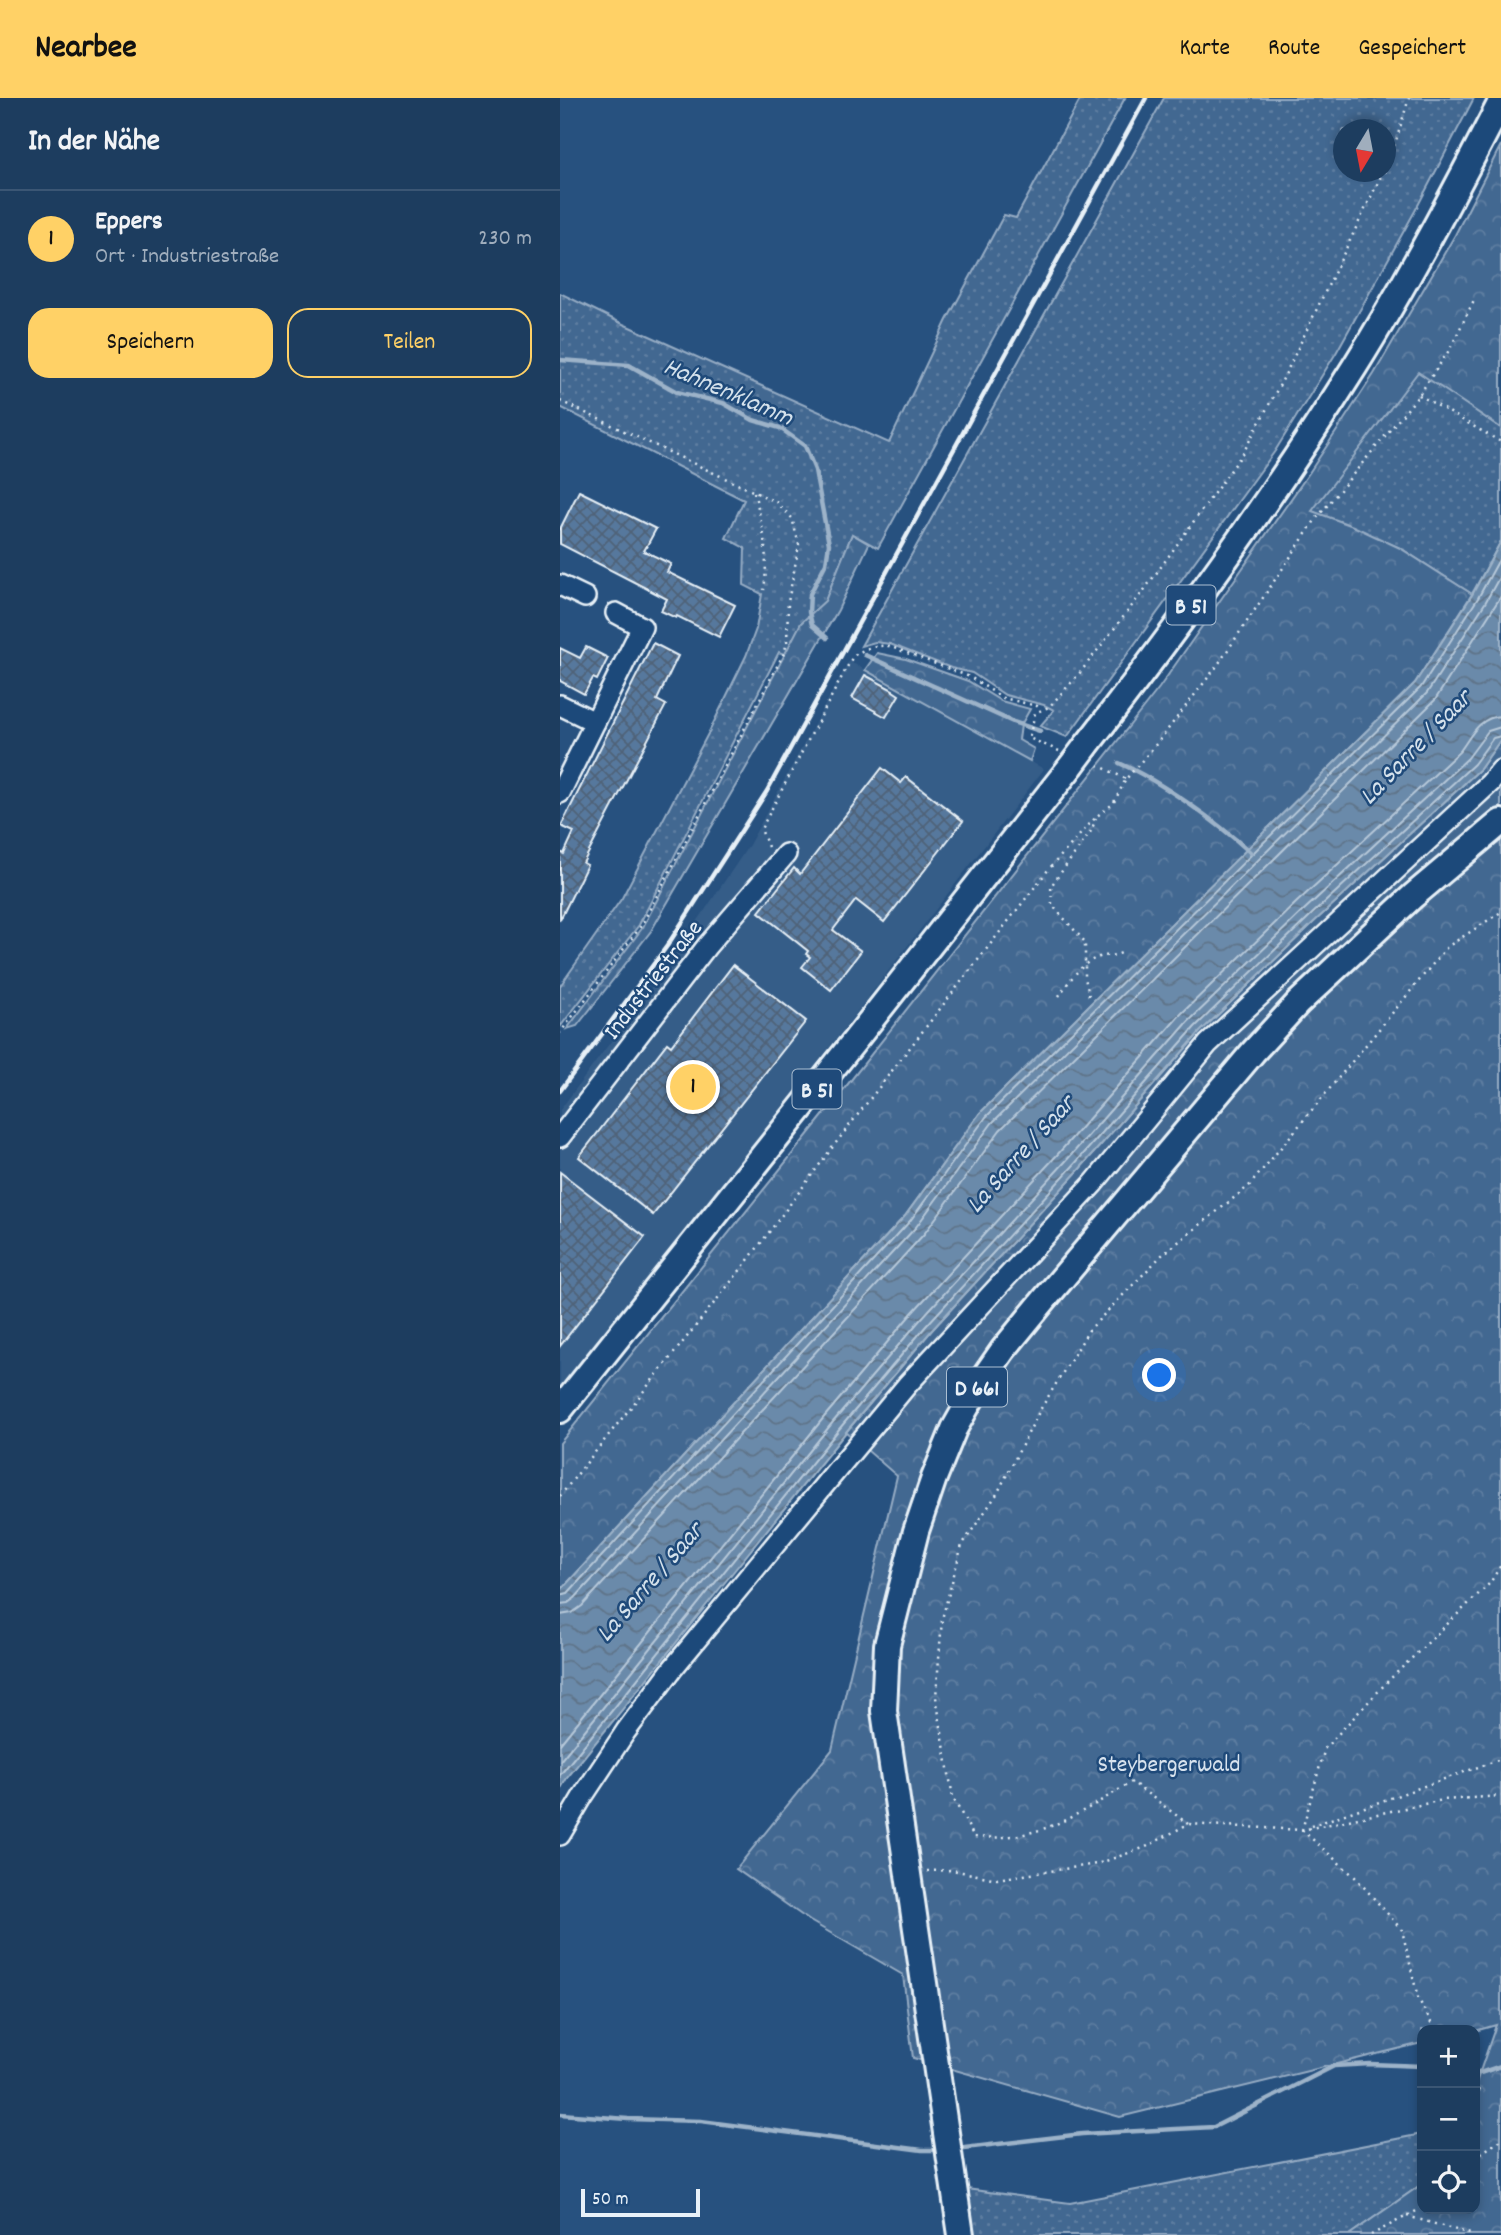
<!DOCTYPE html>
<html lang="de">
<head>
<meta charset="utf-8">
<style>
  :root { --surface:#1d3d5f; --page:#254465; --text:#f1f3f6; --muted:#a0aebd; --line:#3b5674; --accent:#ffd166 }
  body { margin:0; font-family:Dekko,sans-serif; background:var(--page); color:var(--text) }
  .controls { position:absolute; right:21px; bottom:21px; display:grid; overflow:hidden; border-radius:14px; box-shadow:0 4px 10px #0003 }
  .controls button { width:63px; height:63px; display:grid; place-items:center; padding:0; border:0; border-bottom:2px solid var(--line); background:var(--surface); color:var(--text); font:35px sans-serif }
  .compass { position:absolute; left:773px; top:21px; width:63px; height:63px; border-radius:50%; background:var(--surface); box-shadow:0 4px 10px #0003; rotate:190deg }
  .scale { position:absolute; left:21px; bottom:18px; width:119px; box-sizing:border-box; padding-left:7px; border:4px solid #e8f1f8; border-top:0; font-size:19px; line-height:24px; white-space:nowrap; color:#e8f1f8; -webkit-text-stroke:5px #1f4a7a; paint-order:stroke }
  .you { position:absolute; left:600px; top:1278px; width:24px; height:24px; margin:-18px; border:5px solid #fff; border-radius:50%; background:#1a73e8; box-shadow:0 0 0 10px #1a73e833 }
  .badge { display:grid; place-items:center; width:46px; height:46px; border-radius:50%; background:var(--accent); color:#111; font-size:23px; font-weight:700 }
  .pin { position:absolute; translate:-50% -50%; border:4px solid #fff; box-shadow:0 2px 7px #0006 }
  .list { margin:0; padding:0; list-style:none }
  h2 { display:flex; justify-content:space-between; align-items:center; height:91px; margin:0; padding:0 28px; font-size:30px }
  h2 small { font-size:23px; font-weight:400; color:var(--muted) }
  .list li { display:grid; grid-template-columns:46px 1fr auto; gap:21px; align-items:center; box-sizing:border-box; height:98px; padding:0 28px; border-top:2px solid var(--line) }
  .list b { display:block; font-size:26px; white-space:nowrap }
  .list p { margin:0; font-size:23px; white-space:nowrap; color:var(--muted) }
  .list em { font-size:23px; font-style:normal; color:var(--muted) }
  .actions { display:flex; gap:14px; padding:21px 28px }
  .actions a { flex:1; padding:16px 0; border:2px solid var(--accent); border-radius:21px; text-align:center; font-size:24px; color:var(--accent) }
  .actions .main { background:var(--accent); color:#111 }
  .icon { flex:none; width:38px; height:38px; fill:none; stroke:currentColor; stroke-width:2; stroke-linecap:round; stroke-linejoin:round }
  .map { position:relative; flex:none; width:941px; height:2137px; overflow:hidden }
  header { display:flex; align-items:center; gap:42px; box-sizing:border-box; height:98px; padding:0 35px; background:var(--accent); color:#111 }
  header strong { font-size:33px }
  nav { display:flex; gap:38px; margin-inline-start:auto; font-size:24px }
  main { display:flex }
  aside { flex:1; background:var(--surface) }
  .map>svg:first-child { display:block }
</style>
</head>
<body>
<header>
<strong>Nearbee</strong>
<nav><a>Karte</a><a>Route</a><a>Gespeichert</a></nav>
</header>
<main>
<aside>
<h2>In der Nähe<small></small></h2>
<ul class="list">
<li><span class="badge">1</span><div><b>Eppers</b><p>Ort · Industriestraße</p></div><em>230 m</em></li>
</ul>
<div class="actions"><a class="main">Speichern</a><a>Teilen</a></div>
</aside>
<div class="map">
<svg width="941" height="2137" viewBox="0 0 941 2137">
  <defs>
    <pattern id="grass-dots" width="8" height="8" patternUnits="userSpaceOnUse" patternTransform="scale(1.75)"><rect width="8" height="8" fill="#436891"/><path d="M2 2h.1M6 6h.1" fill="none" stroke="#5e7ea1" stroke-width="1.8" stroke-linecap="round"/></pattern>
    <pattern id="forest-crowns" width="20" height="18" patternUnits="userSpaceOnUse" patternTransform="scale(1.75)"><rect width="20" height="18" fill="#436891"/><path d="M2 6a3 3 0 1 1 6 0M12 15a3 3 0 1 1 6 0" fill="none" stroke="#5e7ea1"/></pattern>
    <pattern id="water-waves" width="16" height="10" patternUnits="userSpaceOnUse" patternTransform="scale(1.75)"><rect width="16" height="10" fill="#6b8aaa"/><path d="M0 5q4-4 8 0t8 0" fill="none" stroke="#5e7388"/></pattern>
    <pattern id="building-cross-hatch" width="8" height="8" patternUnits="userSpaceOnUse" patternTransform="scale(1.75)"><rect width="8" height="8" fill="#57789d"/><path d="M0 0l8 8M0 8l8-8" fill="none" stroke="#4f6278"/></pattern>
  </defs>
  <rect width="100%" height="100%" fill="#27517f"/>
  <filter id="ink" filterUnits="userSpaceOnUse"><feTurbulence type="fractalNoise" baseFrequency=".0143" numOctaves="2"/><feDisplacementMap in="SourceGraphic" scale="14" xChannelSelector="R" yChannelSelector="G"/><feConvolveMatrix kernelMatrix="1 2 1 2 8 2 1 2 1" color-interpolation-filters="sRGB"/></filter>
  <g filter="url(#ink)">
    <polygon fill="#355d88" points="289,563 484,671 283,932 0,1291 0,1012 110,864 189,747"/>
    <g fill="url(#grass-dots)" stroke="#96acc4" stroke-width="2" fill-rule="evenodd">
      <polygon points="521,0 565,0 318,450 292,436 265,503 241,525 226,557 219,554 79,827 0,929 0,888 62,800 151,630 186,558 196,531 202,496 184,487 185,450 166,440 184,402 0,309 0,195 63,226 329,345 387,222 444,117 456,120"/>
      <path d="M 604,0 L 914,0 L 855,113 L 776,255 L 715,353 L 507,639 L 480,628 L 494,612 L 484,607 L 445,597 L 412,575 L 391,570 L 330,546 L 315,544 L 301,548 ZM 783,32 L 825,32 L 825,74 L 783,74 Z"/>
      <polygon points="858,273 941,330 941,443 912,496 840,450 751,413"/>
      <polygon points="862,2036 862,2086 789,2137 413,2137 406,2091 510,2105"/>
    </g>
    <g fill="url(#forest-crowns)" stroke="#96acc4" stroke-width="2">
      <polygon points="941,47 941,330 858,274 752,413 793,428 840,450 912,496 855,585 420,1015 345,1118 0,1493 0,1345 262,1019 599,590 749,375 814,276 895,137"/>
      <polygon points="292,436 309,446 278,512 91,833 17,928 7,931 83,829 241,525 265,503"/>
      <polygon points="317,555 346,561 408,583 441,603 470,611 461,627 459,642 474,651 470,663 305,572"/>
      <polygon points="941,641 941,2137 789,2137 862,2086 862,2111 915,2111 915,1988 936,1927 915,1933 862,1932 862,1945 560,2019 353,1960 343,1877 250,1823 176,1771 272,1652 337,1378 286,1334 372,1232 517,1074 640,934 754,824 920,671"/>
    </g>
    <polygon fill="url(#water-waves)" stroke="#9db3c9" stroke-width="2" points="941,443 941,641 920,671 754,824 640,934 517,1074 372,1232 286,1334 7,1680 0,1692 0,1493 345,1118 420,1015 855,585 912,497"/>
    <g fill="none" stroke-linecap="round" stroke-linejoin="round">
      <g stroke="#b6c8d9" stroke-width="2">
        <polyline points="0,1497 8,1495 350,1123 426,1019 861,589 918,500 941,458"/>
        <polyline points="0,1506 8,1505 15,1500 356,1129 432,1025 867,595 925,505 941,476"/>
        <polyline points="0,1517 12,1515 22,1508 364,1136 440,1032 875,602 941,498"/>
        <path d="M 0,1646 L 265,1318 L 352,1215 L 497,1057 L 620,917 L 736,805 L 900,653 C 911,638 919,619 941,618"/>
        <polyline points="0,1663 273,1324 360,1222 505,1064 628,924 744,812 908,660 928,633 941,629"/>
        <polyline points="0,1677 280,1330 366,1228 512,1069 635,929 750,818 914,666 933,640 941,638"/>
      </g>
      <g stroke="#9db3c9" stroke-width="4.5">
        <polyline points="0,262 69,267 117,294 163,305 193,322 220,330 245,348 255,372 269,446 266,465 250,496 249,514 252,527 267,540"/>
        <polyline points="305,557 453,624 480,633"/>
        <path d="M 559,665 C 602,684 656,723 691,755"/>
        <polyline points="915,1975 920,1975 941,1968"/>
        <polyline points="0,2016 68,2021 141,2023 362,2052 380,2052"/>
        <polyline points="396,2051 522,2036 654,2029 774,1968 810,1966 862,1968"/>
      </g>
    </g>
    <g fill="url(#building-cross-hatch)" stroke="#e8f1f8" stroke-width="2">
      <polygon points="19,393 96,431 84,453 111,466 107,474 175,507 159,539 117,518 116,520 101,513 107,501 0,446 0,431"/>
      <polygon points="93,545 118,558 97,602 106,607 23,765 27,767 0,822 0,754 4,756 14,734 1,728"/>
      <polygon points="26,549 48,560 37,582 33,580 24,596 0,583 0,550 20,560"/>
      <polygon points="305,577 333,592 333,593 339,597 326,619 292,600"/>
      <polygon points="322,670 341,685 346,679 403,723 324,824 296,802 273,832 301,853 271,892 242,869 250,859 246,856 248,853 199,814 234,770 240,776"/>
      <polygon points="173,867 246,923 93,1117 19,1059 107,945 111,948"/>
      <polygon points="0,1074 85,1139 0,1248"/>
    </g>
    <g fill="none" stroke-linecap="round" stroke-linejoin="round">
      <g stroke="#e8f1f8" stroke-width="24">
        <g id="minor">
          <polyline points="0,487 25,499"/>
          <polyline points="0,607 35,624"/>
          <polyline points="0,695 82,529 56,515"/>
          <polyline points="0,1039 147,848 226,756"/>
          <polyline points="0,1737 23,1698 66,1633 113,1570 347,1287 534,1085 648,946 930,685 941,672"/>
        </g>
      </g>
      <g stroke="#e8f1f8" stroke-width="30">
        <g id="major">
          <path d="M 526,648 C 621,526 713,399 795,268 C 848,183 895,93 941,4"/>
          <polyline points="0,1312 296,941 511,668"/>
          <polyline points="401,2137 324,1613 327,1547 356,1433 374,1380 394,1331 420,1285 443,1252 484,1202 693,954 738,905 853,798 941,724"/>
        </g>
      </g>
      <g stroke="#e8f1f8" stroke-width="2.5" stroke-dasharray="2 5" stroke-linecap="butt">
        <polyline points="825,67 835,46 849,0"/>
        <polyline points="859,297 941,344"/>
        <polyline points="0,303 216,404 232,420 239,447 228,504 227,545 224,555 81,828 0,935"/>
        <path d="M 194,394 C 203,429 209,455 204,492"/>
        <polyline points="499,653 469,640 475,615 489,609 519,576 585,491 683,355 725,277 823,74"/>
        <polyline points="538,667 566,681"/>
        <path d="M 208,749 L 201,731 L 293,558 C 306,550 314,547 329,548 L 410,579 L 443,600 L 477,608 L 481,611"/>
        <path d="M 499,898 C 509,883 521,865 539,859 C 550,856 552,860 565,853"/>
        <polyline points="529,898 525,880 525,844 492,807 491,788 530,735 536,721"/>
        <polyline points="0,1398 186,1165 275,1046 488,772 537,718 553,706 566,681 598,644 657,568 756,421 859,297 890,251 914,202"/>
        <path d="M 628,1726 L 572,1684 C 518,1716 480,1744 414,1739 L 393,1700 L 376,1599 L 382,1521 L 402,1447 L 437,1396 L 480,1312 L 529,1232 L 602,1157 L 689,1088 L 887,849 L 941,814"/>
        <polyline points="751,1728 941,1661"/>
        <polyline points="742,1732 765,1650 828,1583 930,1485 941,1467"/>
        <polyline points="742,1732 795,1779 842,1832 858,1900 875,1932"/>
        <polyline points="367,1773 392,1772 437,1781 537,1766 586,1749 628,1726 742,1732 883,1702 941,1698"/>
        <polyline points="915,1986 919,1990 915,2009"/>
        <polyline points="915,2059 941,2042"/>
        <polyline points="847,2118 914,2137"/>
        <polyline points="811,2137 862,2110"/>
      </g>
      <use href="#minor" stroke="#1f4a7a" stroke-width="19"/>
      <use href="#major" stroke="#1f4a7a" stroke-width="24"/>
      <polyline stroke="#e8f1f8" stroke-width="4.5" points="0,993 107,848 207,693 586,0"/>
      <g stroke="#e8f1f8" stroke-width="30" stroke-linecap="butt">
        <polyline id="major-bridge" points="511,668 526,648"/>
      </g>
      <use href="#major-bridge" stroke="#1f4a7a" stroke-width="24"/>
    </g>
  </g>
  <g text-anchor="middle" stroke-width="5" stroke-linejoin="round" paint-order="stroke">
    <g fill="#1f4a7a" stroke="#acbfd2" stroke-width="2">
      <rect x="606.5" y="487.5" width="49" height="39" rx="5"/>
      <rect x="232.5" y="971.5" width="49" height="39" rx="5"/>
      <rect x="387" y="1269.5" width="60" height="39" rx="5"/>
    </g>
    <g font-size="23" font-weight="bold" fill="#e8f1f8">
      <text x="631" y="515">B 51</text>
      <text x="257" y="999">B 51</text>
      <text x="417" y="1297">D 661</text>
    </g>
    <g font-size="24" fill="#e8f1f8" stroke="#1f4a7a">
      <text transform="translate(92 881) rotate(-52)" y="8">Industriestraße</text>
    </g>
    <g font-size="24" fill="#d8e3ee" stroke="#1f4a7a">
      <text x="609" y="1673">Steybergerwald</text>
    </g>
    <g font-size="26" font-style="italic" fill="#d5e2ec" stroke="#1f4a7a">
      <text transform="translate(169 292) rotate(23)" y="9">Hahnenklamm</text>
      <text transform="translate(854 648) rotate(-46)" y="9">La Sarre / Saar</text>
      <text transform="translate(459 1055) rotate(-48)" y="9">La Sarre / Saar</text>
      <text transform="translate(88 1483) rotate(-49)" y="9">La Sarre / Saar</text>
    </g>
  </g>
</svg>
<div class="controls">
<button>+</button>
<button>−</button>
<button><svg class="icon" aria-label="locate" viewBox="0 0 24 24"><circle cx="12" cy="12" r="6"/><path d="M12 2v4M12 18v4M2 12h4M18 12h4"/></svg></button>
</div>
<svg class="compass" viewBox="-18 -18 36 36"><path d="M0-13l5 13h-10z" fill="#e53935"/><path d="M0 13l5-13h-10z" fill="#a0aebd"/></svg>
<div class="scale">50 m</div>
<div class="you"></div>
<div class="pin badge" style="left:133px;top:989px">1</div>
</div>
</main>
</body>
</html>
